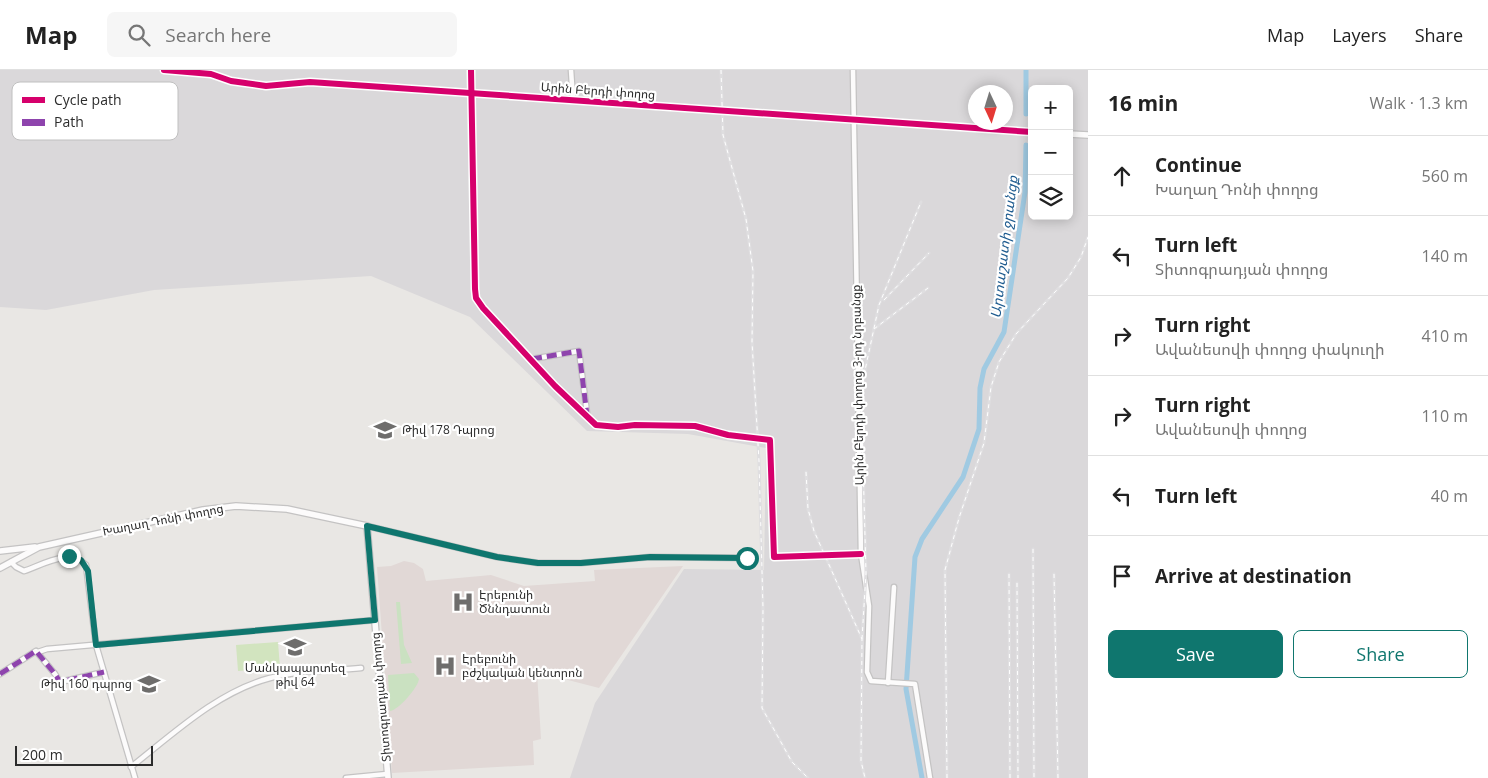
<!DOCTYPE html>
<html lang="en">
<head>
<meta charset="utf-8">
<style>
  :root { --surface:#fff; --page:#f6f6f6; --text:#222; --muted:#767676; --line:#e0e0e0; --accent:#0f766e }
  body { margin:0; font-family:"Open Sans","Noto Sans Armenian",sans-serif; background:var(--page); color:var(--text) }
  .controls { position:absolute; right:15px; top:15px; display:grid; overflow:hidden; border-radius:8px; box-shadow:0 2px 12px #0003 }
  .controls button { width:45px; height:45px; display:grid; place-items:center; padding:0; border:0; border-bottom:1px solid var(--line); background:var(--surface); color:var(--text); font:25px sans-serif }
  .compass { position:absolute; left:968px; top:15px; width:45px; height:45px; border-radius:50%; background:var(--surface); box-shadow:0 2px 12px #0003; rotate:176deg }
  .scale { position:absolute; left:15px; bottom:12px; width:138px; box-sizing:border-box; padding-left:5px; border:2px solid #2c2c2c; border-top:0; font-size:14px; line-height:18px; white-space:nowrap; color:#2c2c2c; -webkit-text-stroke:4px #fff; paint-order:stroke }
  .stop { position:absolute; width:15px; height:15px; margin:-11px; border:4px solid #0f766e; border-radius:50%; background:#fff }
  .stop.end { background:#0f766e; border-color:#fff; box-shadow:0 1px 5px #0008 }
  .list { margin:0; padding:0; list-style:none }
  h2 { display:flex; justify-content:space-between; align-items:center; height:65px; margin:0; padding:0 20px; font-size:21px }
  h2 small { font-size:16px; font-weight:400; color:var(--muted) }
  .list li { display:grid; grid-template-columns:32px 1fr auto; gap:15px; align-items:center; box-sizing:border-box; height:80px; padding:0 20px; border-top:1px solid var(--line) }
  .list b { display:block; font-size:19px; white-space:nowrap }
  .list p { margin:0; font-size:16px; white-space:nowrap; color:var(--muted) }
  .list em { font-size:16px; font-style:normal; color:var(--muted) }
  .actions { display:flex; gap:10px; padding:15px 20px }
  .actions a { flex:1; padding:11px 0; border:1px solid var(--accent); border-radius:8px; text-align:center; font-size:18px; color:var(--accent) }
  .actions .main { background:var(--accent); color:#fff }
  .icon { flex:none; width:28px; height:28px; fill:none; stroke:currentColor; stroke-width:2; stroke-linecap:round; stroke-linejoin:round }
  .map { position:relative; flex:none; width:1088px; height:708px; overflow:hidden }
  header { display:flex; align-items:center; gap:30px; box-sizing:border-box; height:70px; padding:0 25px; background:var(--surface); border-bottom:1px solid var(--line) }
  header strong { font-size:24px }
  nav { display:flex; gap:28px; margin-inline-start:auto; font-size:18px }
  .search { width:350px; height:45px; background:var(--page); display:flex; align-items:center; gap:12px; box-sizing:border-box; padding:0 18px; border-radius:8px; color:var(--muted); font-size:19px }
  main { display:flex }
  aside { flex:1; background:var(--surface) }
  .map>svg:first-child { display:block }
</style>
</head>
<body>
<header>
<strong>Map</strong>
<div class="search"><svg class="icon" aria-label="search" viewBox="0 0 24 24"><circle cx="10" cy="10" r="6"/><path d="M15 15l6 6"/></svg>Search here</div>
<nav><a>Map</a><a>Layers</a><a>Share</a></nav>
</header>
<main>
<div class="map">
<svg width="1088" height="708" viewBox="0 0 1088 708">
  <rect width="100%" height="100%" fill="#e9e7e4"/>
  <path fill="#dad8da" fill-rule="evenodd" d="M 0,0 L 1088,0 L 1088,708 L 570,708 L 595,633 L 684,499 L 764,500 L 766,378 L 688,364 L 587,361 L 470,247 L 371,206 L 154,220 L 46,240 L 0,237 ZM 1032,19 L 1069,19 L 1069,146 L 1032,146 ZM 976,22 L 1006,22 L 1006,52 L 976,52 Z"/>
  <polygon fill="#e1d8d6" points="404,491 414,493 423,499 426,511 491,505 524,516 595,511 594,500 683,496 599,618 537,602 541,669 533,671 534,695 392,703 377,497 391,496"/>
  <g fill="#cae1c1">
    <polygon points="396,532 400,532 404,575 412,593 401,594"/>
    <path d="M 414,603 L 419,609 C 418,618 397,641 390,641 L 388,605 Z"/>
  </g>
  <polygon fill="#d2e4bf" points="278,572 280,598 238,601 236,575"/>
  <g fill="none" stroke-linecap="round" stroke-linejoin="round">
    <g stroke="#a0cae2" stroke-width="5">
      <polyline points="1026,0 1026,44"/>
      <polyline points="922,708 906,619 915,487 922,469 963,407 979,359 980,318 984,299 1004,262 1025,122 1026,75"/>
    </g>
    <g stroke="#c4c3c3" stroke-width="7">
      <g id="minor">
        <polyline points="571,0 573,30"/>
        <polyline points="853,0 861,484 869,536 867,602 871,611 915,614 930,708"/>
        <polyline points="472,24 475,219 476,228 483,238 555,316 596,355 618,357 635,355 695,356 728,365 770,370 774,487 861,484"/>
        <polyline points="532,289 579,281 587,343"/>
        <polyline points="367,456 497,487 538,493 581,493 650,487 747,488"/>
        <path d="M 11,492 L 16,497 L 24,501 C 42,495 70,478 86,495 L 96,575 L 135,708"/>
        <polyline points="38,582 47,579 375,550"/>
        <polyline points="0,604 36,581 55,604 60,612 104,602"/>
        <polyline points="888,613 894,517"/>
        <path d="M 131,697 C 173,664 217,622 270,608 C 298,600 332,601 361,598"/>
        <polyline points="346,708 387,704"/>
      </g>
    </g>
    <g stroke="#c4c3c3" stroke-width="8">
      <g id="tertiary">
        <polyline points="164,0 211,4 231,11 266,16 310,12 1032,62"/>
        <polyline points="471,0 472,24"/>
        <polyline points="1069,64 1088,65"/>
        <polyline points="0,481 35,477"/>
        <polyline points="0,498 39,477 203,440 236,436 287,439 367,456 388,708"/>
      </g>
    </g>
    <use href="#minor" stroke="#fcfbfb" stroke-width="4.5"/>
    <use href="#tertiary" stroke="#fcfbfb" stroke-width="5.5"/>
    <g stroke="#dfdee0" stroke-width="3">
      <g id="rail">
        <polyline points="721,0 723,65 746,149 753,201 752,272 759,391 763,538 762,638 792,692 808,708"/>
        <polyline points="884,230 929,183"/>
        <polyline points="874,259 928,218"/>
        <polyline points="806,402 808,439 814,461 862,569 861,691 865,708"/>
        <polyline points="1033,479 1034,708"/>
        <polyline points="1009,504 1010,708"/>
        <polyline points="1054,504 1058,708"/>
        <polyline points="1017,513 1018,708"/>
        <polyline points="862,569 866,503 861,319 879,235 921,132"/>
        <polyline points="947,708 945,500 959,448 984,373 991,317 999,292 1016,264 1068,208 1081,187 1088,167"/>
      </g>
    </g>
    <use href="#rail" stroke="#fff" stroke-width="1" stroke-dasharray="4" stroke-linecap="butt"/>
    <g stroke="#8e44ad" stroke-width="5" stroke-dasharray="10 5" stroke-linecap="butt">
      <polyline points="532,289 579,281 587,345"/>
      <polyline points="0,604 36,581 55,604 60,612 104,602"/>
    </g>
    <g stroke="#fff" stroke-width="9">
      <g id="cycleway">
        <polyline points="164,0 211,4 231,11 266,16 310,12 1032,62"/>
        <polyline points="471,0 475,219 476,228 483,238 555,316 596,355 618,357 635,355 695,356 728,365 770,370 774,487 861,484"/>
      </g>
    </g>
    <use href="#cycleway" stroke="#d6006c" stroke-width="6"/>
  </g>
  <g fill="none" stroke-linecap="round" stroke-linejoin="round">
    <polyline stroke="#0f766e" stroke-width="6" points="69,486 81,490 88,501 96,575 375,550 367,456 497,487 538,493 581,493 650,487 747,488"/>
  </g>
  <defs>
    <g id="school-bare" transform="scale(1.725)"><path d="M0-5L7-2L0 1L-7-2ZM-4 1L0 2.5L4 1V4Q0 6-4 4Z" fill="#6e6d6c" stroke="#fff" stroke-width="2.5" paint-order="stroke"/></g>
    <g id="hospital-bare" transform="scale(1.725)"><path d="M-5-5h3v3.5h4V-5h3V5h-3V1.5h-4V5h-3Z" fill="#6e6d6c" stroke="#fff" stroke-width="2.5" paint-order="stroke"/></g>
  </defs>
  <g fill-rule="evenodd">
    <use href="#school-bare" x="385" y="360"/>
    <use href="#hospital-bare" x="463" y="532"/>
    <use href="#school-bare" x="295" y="577"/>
    <use href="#hospital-bare" x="445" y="596"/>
    <use href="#school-bare" x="149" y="614"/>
  </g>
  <g text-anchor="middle" stroke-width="4.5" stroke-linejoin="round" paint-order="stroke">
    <g font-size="12" fill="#2c2c2c" stroke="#fff">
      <text transform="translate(598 21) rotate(4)" y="4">Արին Բերդի փողոց</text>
      <text transform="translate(858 315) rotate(-91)" y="4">Արին Բերդի փողոց 3-րդ նրբանցք</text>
      <text transform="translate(163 450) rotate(-11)" y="4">Խաղաղ Դոնի փողոց</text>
      <text transform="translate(381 627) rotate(-95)" y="4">Տիտոգրադյան փողոց</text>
    </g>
    <g font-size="12" fill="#2c2c2c" stroke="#fff" text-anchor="start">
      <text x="402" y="364">Թիվ 178 Դպրոց</text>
      <text x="479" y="529">Էրեբունի<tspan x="479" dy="14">Ծննդատուն</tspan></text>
      <text x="462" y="593">Էրեբունի<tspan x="462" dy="14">բժշկական կենտրոն</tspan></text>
      <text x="295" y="602" text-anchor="middle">Մանկապարտեզ<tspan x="295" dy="14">թիվ 64</tspan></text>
      <text x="132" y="618" text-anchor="end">Թիվ 160 դպրոց</text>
    </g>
    <g font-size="14" font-style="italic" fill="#1e5b8f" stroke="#fff">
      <text transform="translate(1004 177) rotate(-83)" y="5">Արտաշատի ջրանցք</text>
    </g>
  </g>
  <rect x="12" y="12" width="166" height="58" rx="8" fill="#fff" stroke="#c0c0c0" stroke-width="1"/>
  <rect x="22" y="27" width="23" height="6" fill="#d6006c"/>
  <rect x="22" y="49" width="23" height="7" fill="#8e44ad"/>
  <g font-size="14" fill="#2c2c2c">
    <text x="54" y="35">Cycle path</text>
    <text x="54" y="57">Path</text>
  </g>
</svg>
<div class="controls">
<button>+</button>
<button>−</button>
<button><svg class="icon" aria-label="layers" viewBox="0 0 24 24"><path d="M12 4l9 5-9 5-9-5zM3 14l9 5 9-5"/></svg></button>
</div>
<svg class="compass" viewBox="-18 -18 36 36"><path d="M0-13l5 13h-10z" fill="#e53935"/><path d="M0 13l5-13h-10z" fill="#767676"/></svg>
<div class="scale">200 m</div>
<div class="stop" style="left:747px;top:488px"></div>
<div class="stop end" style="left:69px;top:486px"></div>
</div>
<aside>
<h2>16 min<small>Walk · 1.3 km</small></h2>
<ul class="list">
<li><svg class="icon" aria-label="ahead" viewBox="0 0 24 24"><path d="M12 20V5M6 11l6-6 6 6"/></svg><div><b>Continue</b><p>Խաղաղ Դոնի փողոց</p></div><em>560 m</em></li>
<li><svg class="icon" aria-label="left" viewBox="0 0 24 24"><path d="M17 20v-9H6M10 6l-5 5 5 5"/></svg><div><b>Turn left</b><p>Տիտոգրադյան փողոց</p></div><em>140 m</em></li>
<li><svg class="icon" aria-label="right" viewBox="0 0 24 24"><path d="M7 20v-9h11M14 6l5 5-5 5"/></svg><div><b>Turn right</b><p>Ավանեսովի փողոց փակուղի</p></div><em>410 m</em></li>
<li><svg class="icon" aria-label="right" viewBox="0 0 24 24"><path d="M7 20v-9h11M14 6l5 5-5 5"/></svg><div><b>Turn right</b><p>Ավանեսովի փողոց</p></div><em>110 m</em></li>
<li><svg class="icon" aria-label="left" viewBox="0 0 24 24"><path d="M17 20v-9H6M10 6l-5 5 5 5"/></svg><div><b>Turn left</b></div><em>40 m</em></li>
<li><svg class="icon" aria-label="arrive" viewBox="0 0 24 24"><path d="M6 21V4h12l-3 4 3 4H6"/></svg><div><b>Arrive at destination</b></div></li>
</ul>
<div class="actions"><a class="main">Save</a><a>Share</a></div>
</aside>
</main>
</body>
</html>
